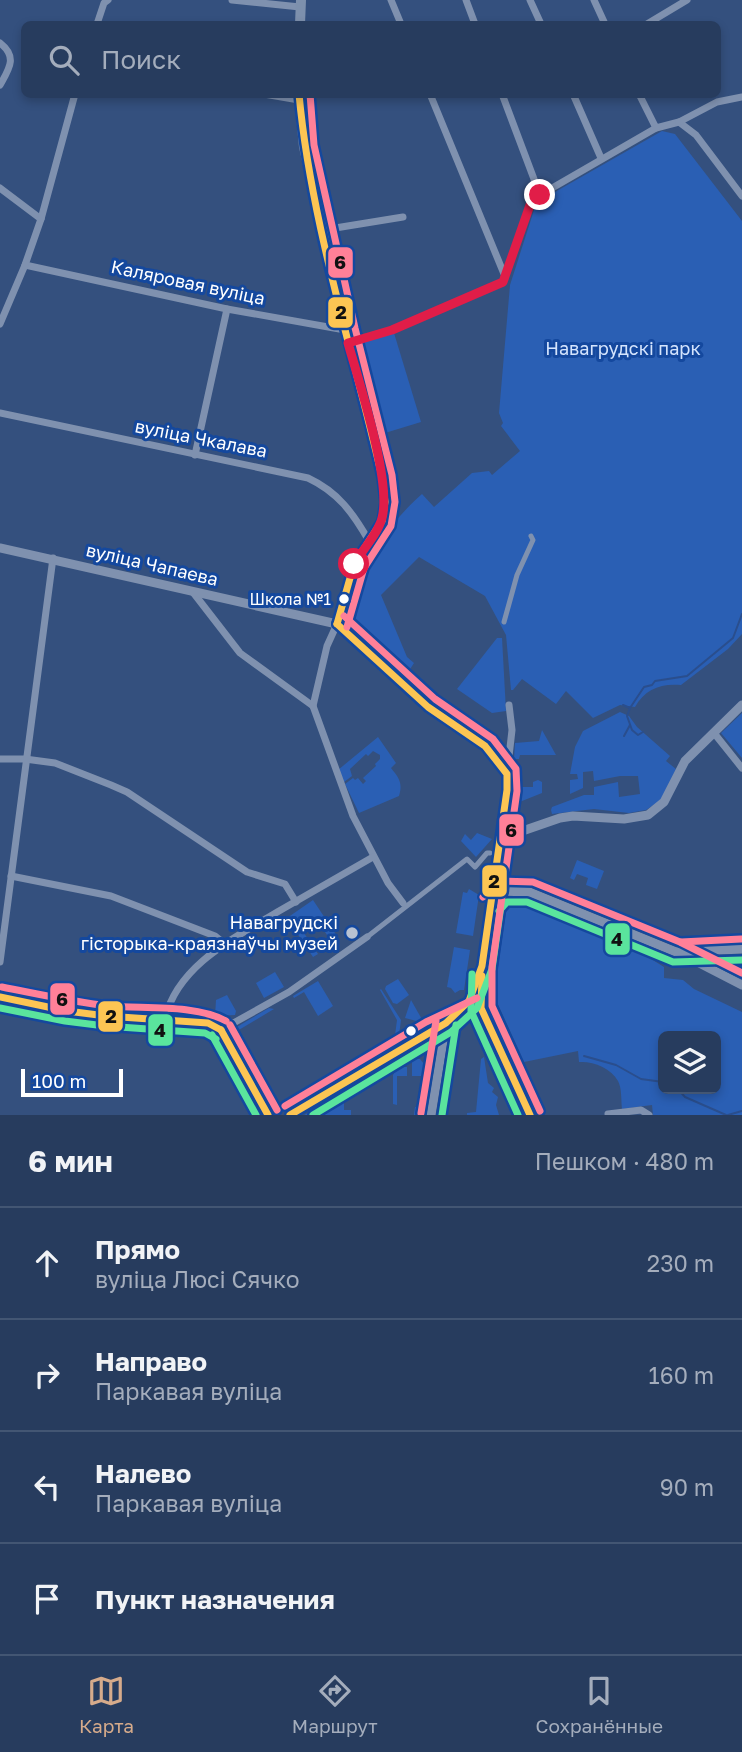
<!DOCTYPE html>
<html lang="ru">
<head>
<meta charset="utf-8">
<style>
  :root { --surface:#273c5e; --page:#334767; --text:#f1f3f6; --muted:#a4adbc; --line:#435673; --accent:#d6ab8b }
  body { margin:0; font-family:"Golos Text",sans-serif; background:var(--page); color:var(--text) }
  .controls { position:absolute; right:21px; bottom:21px; display:grid; overflow:hidden; border-radius:10px; box-shadow:0 4px 10px #0003 }
  .controls button { width:63px; height:63px; display:grid; place-items:center; padding:0; border:0; border-bottom:2px solid var(--line); background:var(--surface); color:var(--text); font:35px sans-serif }
  .scale { position:absolute; left:21px; bottom:18px; width:102px; box-sizing:border-box; padding-left:7px; border:4px solid #fff; border-top:0; font-size:19px; line-height:24px; white-space:nowrap; color:#fff; -webkit-text-stroke:5px #14489e; paint-order:stroke }
  .stop { position:absolute; width:21px; height:21px; margin:-16px; border:5px solid #e11d48; border-radius:50%; background:#fff }
  .stop.end { background:#e11d48; border-color:#fff; box-shadow:0 2px 7px #0008 }
  .list { margin:0; padding:0; list-style:none }
  h2 { display:flex; justify-content:space-between; align-items:center; height:91px; margin:0; padding:0 28px; font-size:30px }
  h2 small { font-size:23px; font-weight:400; color:var(--muted) }
  .list li { display:grid; grid-template-columns:46px 1fr auto; gap:21px; align-items:center; box-sizing:border-box; height:112px; padding:0 28px; border-top:2px solid var(--line) }
  .list b { display:block; font-size:26px; white-space:nowrap }
  .list p { margin:0; font-size:23px; white-space:nowrap; color:var(--muted) }
  .list em { font-size:23px; font-style:normal; color:var(--muted) }
  .icon { flex:none; width:38px; height:38px; fill:none; stroke:currentColor; stroke-width:2; stroke-linecap:round; stroke-linejoin:round }
  .map { position:relative; flex:none; width:742px; height:1115px; overflow:hidden }
  .search { position:absolute; background:var(--surface); box-shadow:0 4px 10px #0003; left:21px; right:21px; top:21px; height:77px; display:flex; align-items:center; gap:18px; box-sizing:border-box; padding:0 24px; border-radius:10px; color:var(--muted); font-size:26px }
  .sheet { height:539px; background:var(--surface) }
  nav { display:flex; justify-content:space-around; align-items:center; box-sizing:border-box; height:98px; border-top:2px solid var(--line); background:var(--surface); font-size:19px; color:var(--muted) }
  nav a { display:grid; justify-items:center; gap:4px }
  nav .on { color:var(--accent) }
  .map>svg:first-child { display:block }
</style>
</head>
<body>
<div class="map">
<svg width="742" height="1115" viewBox="0 0 742 1115">
  <rect width="100%" height="100%" fill="#34507e"/>
  <g fill="#2a5fb4" fill-rule="evenodd">
    <path d="M 662,131 L 675,134 L 742,221 L 742,634 L 728,649 L 681,685 C 661,683 645,689 635,707 L 620,705 L 593,718 L 566,691 L 556,704 L 522,679 L 513,690 L 511,690 L 506,635 L 485,596 L 419,557 L 381,595 L 407,657 L 414,663 L 405,677 C 389,663 356,639 349,619 C 337,586 397,515 422,494 L 434,507 L 472,473 L 489,471 L 492,475 L 520,451 L 501,426 L 503,423 L 499,413 L 510,285 L 535,207 L 548,196 Z"/>
    <polygon points="394,333 421,422 385,433 357,344"/>
    <polygon points="497,638 502,638 506,711 492,713 457,689"/>
    <polygon points="620,712 629,716 637,727 670,756 666,761 676,769 661,800 646,810 629,813 594,809 552,814 551,810 552,807 584,795 594,795 594,787 618,782 619,797 640,794 638,776 620,776 594,781 593,771 583,772 583,788 570,794 570,780 578,779 577,774 570,774 575,747 583,731"/>
    <polygon points="742,713 742,758 721,733"/>
    <polygon points="542,730 556,755 520,755 519,759 514,759 515,743 539,741"/>
    <path d="M 378,737 L 396,763 L 391,768 C 399,778 403,783 399,796 L 359,813 L 345,784 L 353,778 L 355,780 L 358,778 L 363,784 L 366,781 L 363,778 L 376,766 L 375,764 L 380,759 L 380,755 L 373,751 L 368,756 L 366,754 L 350,769 L 352,776 L 344,782 L 338,770 Z"/>
    <polygon points="513,770 519,770 519,787 533,787 533,782 538,780 542,782 542,793 512,805"/>
    <polygon points="477,833 492,839 476,857 461,841 465,834 471,840"/>
    <polygon points="577,860 604,871 597,889 586,885 588,878 577,874 574,880 570,878"/>
    <polygon points="469,889 479,895 473,936 456,933 463,892 467,893"/>
    <path d="M 514,896 L 643,954 L 664,967 L 664,978 L 683,980 L 694,989 L 742,1012 L 742,1115 L 653,1115 L 652,1105 L 622,1109 C 621,1101 622,1088 618,1081 C 611,1068 593,1061 579,1062 L 578,1051 L 524,1062 L 490,987 L 504,903 ZM 663,1036 L 716,1036 L 716,1089 L 663,1089 Z"/>
    <polygon points="313,900 339,939 333,944 317,920 309,921 302,930 318,954 313,957 287,918"/>
    <polygon points="454,947 470,950 464,990 460,990 455,993 451,988 447,987"/>
    <polygon points="742,956 742,980 732,974 738,966 729,962 725,971 717,966 720,958"/>
    <polygon points="275,972 284,987 264,998 256,983"/>
    <polygon points="398,979 409,995 397,1004 393,1003 385,989 386,986"/>
    <polygon points="318,981 333,1006 318,1016 304,992 294,998 293,996"/>
    <path d="M 381,989 L 401,1020 C 399,1036 398,1055 378,1051 L 394,1043 L 397,1020 L 380,990 Z"/>
    <polygon points="227,995 236,1011 235,1015 215,1016 216,1000"/>
    <polygon points="411,1000 424,1023 405,1018"/>
    <polygon points="269,1008 274,1009 232,1034 262,1081 264,1080 283,1111 280,1113 272,1110 229,1036 230,1031"/>
    <polygon points="484,1057 488,1083 494,1088 492,1092 498,1097 496,1105 499,1115 467,1115 467,1113 476,1112 481,1059"/>
    <polygon points="412,1059 420,1059 428,1069 425,1115 414,1115 415,1107 421,1106 422,1076 412,1076"/>
    <polygon points="391,1062 391,1066 344,1094 344,1110 351,1110 351,1115 304,1115 327,1103 326,1101"/>
    <polygon points="397,1067 407,1067 407,1076 397,1076 397,1105 393,1104 393,1075"/>
  </g>
  <g fill="none" stroke-linecap="round" stroke-linejoin="round">
    <g stroke="#2a4e8d" stroke-width="2">
      <polyline points="623,705 630,708 644,687 652,685 655,681 687,676 733,638 742,614"/>
      <polyline points="630,708 627,716 632,730 638,735 643,732"/>
      <polyline points="624,736 630,725"/>
      <polyline points="584,1056 616,1065 641,1079 663,1082"/>
      <polyline points="678,1089 685,1097 726,1115"/>
      <polyline points="728,1115 742,1111"/>
    </g>
    <g stroke="#7f91af" stroke-width="5">
      <polyline points="504,622 517,575 533,540 531,536"/>
      <polyline points="367,937 467,859 475,867 487,853 490,853"/>
    </g>
    <g stroke="#7f91af" stroke-width="7">
      <polyline points="232,0 300,7"/>
      <polyline points="391,0 401,24"/>
      <polyline points="466,0 475,24"/>
      <polyline points="530,0 541,24"/>
      <polyline points="594,0 605,24"/>
      <polyline points="97,24 104,3 108,0"/>
      <polyline points="647,24 687,0"/>
      <path d="M 0,43 C 18,57 9,69 0,85"/>
      <polyline points="264,94 299,100"/>
      <polyline points="430,94 504,274"/>
      <polyline points="502,94 540,195"/>
      <polyline points="573,94 601,158"/>
      <polyline points="639,94 656,128 679,122 696,135 742,196"/>
      <polyline points="679,122 717,102 742,97"/>
      <polyline points="0,188 41,219"/>
      <polyline points="323,230 403,217"/>
      <polyline points="25,265 227,309 345,330"/>
      <polyline points="0,324 25,265 41,219 75,94"/>
      <polyline points="348,343 392,330 503,282 530,205 540,195 656,128"/>
      <path d="M 0,413 L 308,478 C 338,492 353,513 369,541"/>
      <polyline points="195,455 227,309"/>
      <polyline points="192,591 240,653 313,706"/>
      <polyline points="337,624 327,646 313,706 353,816 388,883 403,903"/>
      <polyline points="714,733 742,768"/>
      <polyline points="0,759 25,759 55,763 111,785 127,792 247,872 285,884 296,902"/>
      <polyline points="507,774 512,730 509,705"/>
      <polyline points="11,876 111,896 215,936 225,944"/>
      <polyline points="0,962 53,558"/>
      <path d="M 165,1019 C 177,965 236,937 279,911 C 310,893 342,875 373,857"/>
      <polyline points="221,1030 289,992 367,937"/>
      <polyline points="608,1114 641,1110 649,1115"/>
    </g>
    <g stroke="#7f91af" stroke-width="9">
      <polyline points="0,548 337,624"/>
      <polyline points="501,836 508,836 560,818 573,816 624,819 648,815 664,802 685,761 742,705"/>
      <polyline points="495,872 529,892 676,952 742,949"/>
      <polyline points="491,904 503,891 527,892"/>
      <polyline points="678,952 742,985"/>
      <polyline points="0,997 67,1011 106,1016 208,1023 221,1030 268,1115"/>
      <path d="M 290,1115 C 355,1081 413,1035 481,1008"/>
      <polyline points="431,1115 446,1023"/>
    </g>
    <g stroke="#7d90ad" stroke-width="10">
      <polyline points="300,24 301,0"/>
      <polyline points="299,94 304,147 345,330 372,434 382,477 385,502 382,521 354,564 337,624 428,707 485,746 498,760 507,774 507,790 482,966 481,1008 530,1115"/>
      <polyline points="446,1023 469,1001 478,979"/>
    </g>
    <g stroke="#14489e" stroke-width="12">
      <g id="bus-1">
        <path d="M 299,94 C 311,224 353,350 382,477 L 385,502 L 382,521 L 354,564 L 337,624"/>
        <polyline points="482,976 481,1008 530,1115"/>
        <polyline points="0,997 67,1011 106,1016 208,1023 221,1030"/>
        <polyline points="221,1030 268,1115"/>
        <polyline points="290,1115 446,1023 469,1001 482,966 507,790 507,774 485,746 428,707 337,624"/>
      </g>
    </g>
    <g stroke="#14489e" stroke-width="12">
      <g id="bus-2">
        <polyline points="499,911 507,902 527,902 673,962 742,960"/>
        <polyline points="472,974 471,1011 518,1115"/>
        <polyline points="0,1008 65,1021 105,1026 205,1033 216,1039"/>
        <polyline points="212,1035 256,1115"/>
        <polyline points="313,1115 451,1032 477,1008 492,969 501,906"/>
        <polyline points="442,1115 456,1025"/>
      </g>
    </g>
    <g stroke="#14489e" stroke-width="12">
      <g id="bus-3">
        <polyline points="310,94 314,145 355,328 392,475 395,502 391,526 364,568 347,627"/>
        <polyline points="344,616 435,699 493,739 516,769 517,791 492,967 492,1006 540,1111"/>
        <polyline points="483,897 500,881 533,882 680,942 742,973"/>
        <polyline points="681,942 741,939"/>
        <path d="M 2,987 C 38,994 73,1002 109,1006 C 144,1009 195,1004 226,1021"/>
        <polyline points="230,1025 277,1110"/>
        <polyline points="285,1106 426,1022 477,998"/>
        <polyline points="421,1113 436,1021"/>
      </g>
    </g>
    <use href="#bus-1" stroke="#fcc553" stroke-width="7"/>
    <use href="#bus-2" stroke="#5ae49d" stroke-width="7"/>
    <use href="#bus-3" stroke="#ff8098" stroke-width="7"/>
  </g>
  <g fill="none" stroke-linecap="round" stroke-linejoin="round">
    <path stroke="#e11d48" stroke-width="9" d="M 354,564 C 362,550 378,534 382,518 C 392,482 359,382 348,343 L 392,330 L 503,282 L 530,205 L 540,195"/>
  </g>
  <g fill="#fff" stroke="#14489e" stroke-width="2.5">
    <circle cx="344" cy="599" r="6"/>
    <circle cx="411" cy="1031" r="6"/>
  </g>
  <circle fill="#b8c2d2" stroke="#14489e" stroke-width="2.5" cx="352" cy="933" r="7"/>
  <g text-anchor="middle" stroke-width="6" stroke-linejoin="round" paint-order="stroke">
    <g font-size="16" fill="#fff" stroke="#14489e" text-anchor="end">
      <text x="331" y="605">Школа №1</text>
    </g>
    <g font-size="18" fill="#fff" stroke="#14489e">
      <text transform="translate(188 283) rotate(12)" y="6">Каляровая вуліца</text>
      <text transform="translate(201 439) rotate(11)" y="6">вуліца Чкалава</text>
      <text transform="translate(152 565) rotate(13)" y="6">вуліца Чапаева</text>
    </g>
    <g font-size="18" fill="#d4e4fd" stroke="#14489e">
      <text x="623" y="355">Навагрудскі парк</text>
    </g>
    <g font-size="18" fill="#fff" stroke="#14489e" text-anchor="end">
      <text x="338" y="929">Навагрудскі<tspan x="338" dy="21">гісторыка-краязнаўчы музей</tspan></text>
    </g>
  </g>
  <g stroke="#14489e" stroke-width="2.5">
    <rect x="327" y="246" width="27" height="33" rx="7" fill="#ff8098"/>
    <rect x="327" y="296" width="27" height="33" rx="7" fill="#fcc553"/>
    <rect x="498" y="813" width="27" height="34" rx="7" fill="#ff8098"/>
    <rect x="481" y="864" width="27" height="34" rx="7" fill="#fcc553"/>
    <rect x="604" y="922" width="27" height="34" rx="7" fill="#5ae49d"/>
    <rect x="49" y="982" width="27" height="34" rx="7" fill="#ff8098"/>
    <rect x="97" y="1000" width="27" height="33" rx="7" fill="#fcc553"/>
    <rect x="147" y="1013" width="27" height="34" rx="7" fill="#5ae49d"/>
  </g>
  <g font-size="19" text-anchor="middle" font-weight="bold" fill="#111">
    <text x="340" y="269">6</text>
    <text x="341" y="319">2</text>
    <text x="511" y="837">6</text>
    <text x="494" y="888">2</text>
    <text x="617" y="946">4</text>
    <text x="62" y="1006">6</text>
    <text x="111" y="1023">2</text>
    <text x="160" y="1037">4</text>
  </g>
</svg>
<div class="controls">
<button><svg class="icon" aria-label="layers" viewBox="0 0 24 24"><path d="M12 4l9 5-9 5-9-5zM3 14l9 5 9-5"/></svg></button>
</div>
<div class="scale">100 m</div>
<div class="stop" style="left:354px;top:564px"></div>
<div class="stop end" style="left:540px;top:195px"></div>
<div class="search"><svg class="icon" aria-label="search" viewBox="0 0 24 24"><circle cx="10" cy="10" r="6"/><path d="M15 15l6 6"/></svg>Поиск</div>
</div>
<section class="sheet">
<h2>6 мин<small>Пешком · 480 m</small></h2>
<ul class="list">
<li><svg class="icon" aria-label="ahead" viewBox="0 0 24 24"><path d="M12 20V5M6 11l6-6 6 6"/></svg><div><b>Прямо</b><p>вуліца Люсі Сячко</p></div><em>230 m</em></li>
<li><svg class="icon" aria-label="right" viewBox="0 0 24 24"><path d="M7 20v-9h11M14 6l5 5-5 5"/></svg><div><b>Направо</b><p>Паркавая вуліца</p></div><em>160 m</em></li>
<li><svg class="icon" aria-label="left" viewBox="0 0 24 24"><path d="M17 20v-9H6M10 6l-5 5 5 5"/></svg><div><b>Налево</b><p>Паркавая вуліца</p></div><em>90 m</em></li>
<li><svg class="icon" aria-label="arrive" viewBox="0 0 24 24"><path d="M6 21V4h12l-3 4 3 4H6"/></svg><div><b>Пункт назначения</b></div></li>
</ul>
</section>
<nav>
<a class="on"><svg class="icon" aria-label="map" viewBox="0 0 24 24"><path d="M3 6l6-2 6 2 6-2v14l-6 2-6-2-6 2zM9 4v14M15 6v14"/></svg>Карта</a>
<a><svg class="icon" aria-label="directions" viewBox="0 0 24 24"><path d="M12 3l9 9-9 9-9-9zM9 14v-3h6M13 9l2 2-2 2"/></svg>Маршрут</a>
<a><svg class="icon" aria-label="saved" viewBox="0 0 24 24"><path d="M7 4h10v16l-5-4-5 4z"/></svg>Сохранённые</a>
</nav>
</body>
</html>
